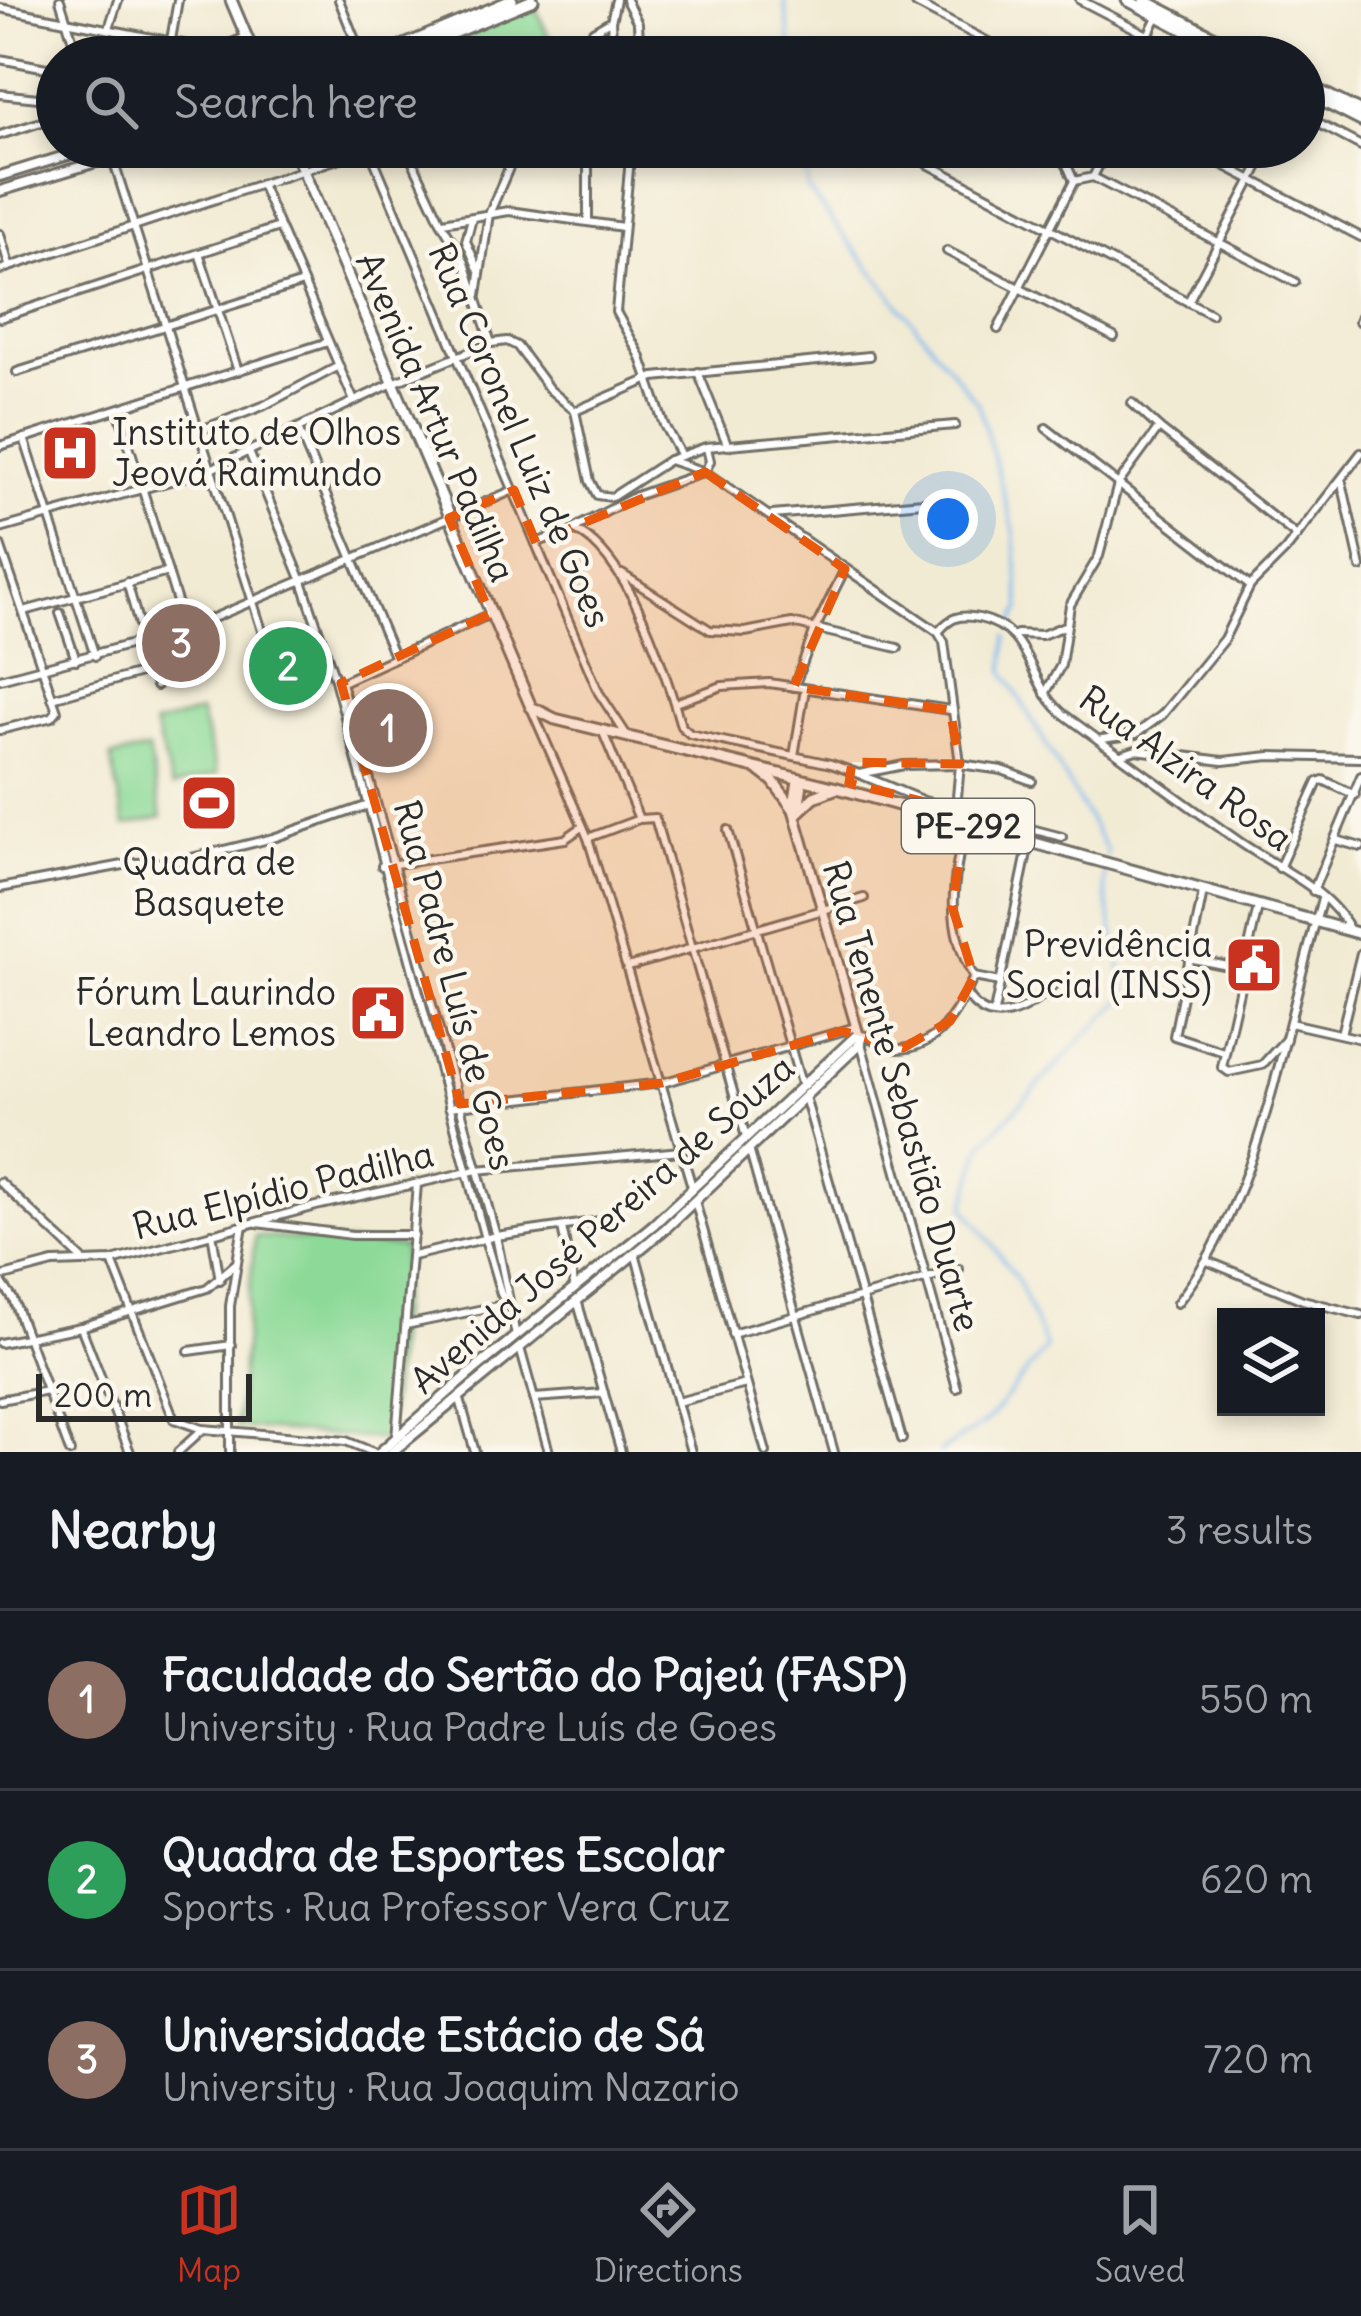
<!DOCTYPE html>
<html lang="en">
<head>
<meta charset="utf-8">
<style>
  :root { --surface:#171b24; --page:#20242c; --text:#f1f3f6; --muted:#9ea1a6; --line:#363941; --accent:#c8321e }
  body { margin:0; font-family:Delius,sans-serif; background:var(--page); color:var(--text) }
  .controls { position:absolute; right:36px; bottom:36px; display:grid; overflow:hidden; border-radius:0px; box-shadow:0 6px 18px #0003 }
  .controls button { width:108px; height:108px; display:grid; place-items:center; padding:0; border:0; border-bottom:3px solid var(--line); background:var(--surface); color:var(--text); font:60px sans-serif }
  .scale { position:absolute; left:36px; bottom:30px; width:216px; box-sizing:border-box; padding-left:12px; border:6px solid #2b2b2b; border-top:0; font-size:33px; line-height:42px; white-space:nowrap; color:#2b2b2b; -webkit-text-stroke:9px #fbf7ec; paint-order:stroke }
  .you { position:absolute; left:948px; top:519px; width:42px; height:42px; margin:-30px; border:9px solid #fff; border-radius:50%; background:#1a73e8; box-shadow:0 0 0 18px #1a73e833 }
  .badge { display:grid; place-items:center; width:78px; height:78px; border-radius:50%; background:var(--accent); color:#fff; font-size:39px; font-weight:700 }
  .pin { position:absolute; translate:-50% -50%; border:6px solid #fff; box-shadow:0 3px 12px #0006 }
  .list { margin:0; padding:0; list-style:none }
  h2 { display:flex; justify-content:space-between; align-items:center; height:156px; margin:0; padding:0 48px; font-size:51px }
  h2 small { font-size:39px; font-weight:400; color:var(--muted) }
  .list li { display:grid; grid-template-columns:78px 1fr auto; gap:36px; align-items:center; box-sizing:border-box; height:180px; padding:0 48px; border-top:3px solid var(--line) }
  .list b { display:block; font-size:45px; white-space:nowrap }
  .list p { margin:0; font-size:39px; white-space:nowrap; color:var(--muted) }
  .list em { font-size:39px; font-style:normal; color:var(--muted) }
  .icon { flex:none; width:66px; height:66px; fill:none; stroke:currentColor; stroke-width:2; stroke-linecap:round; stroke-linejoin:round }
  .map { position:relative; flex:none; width:1361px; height:1452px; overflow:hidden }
  .search { position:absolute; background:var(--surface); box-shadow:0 6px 18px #0003; left:36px; right:36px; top:36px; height:132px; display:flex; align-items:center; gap:30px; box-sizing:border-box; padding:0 42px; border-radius:66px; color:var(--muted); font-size:45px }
  .sheet { height:696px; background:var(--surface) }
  nav { display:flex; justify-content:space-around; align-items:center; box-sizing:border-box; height:168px; border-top:3px solid var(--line); background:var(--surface); font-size:33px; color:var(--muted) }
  nav a { display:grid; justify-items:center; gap:6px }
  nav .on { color:var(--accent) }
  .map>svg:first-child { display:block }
</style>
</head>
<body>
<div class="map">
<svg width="1361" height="1452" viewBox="0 0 1361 1452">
  <rect width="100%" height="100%" fill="#fbf7ec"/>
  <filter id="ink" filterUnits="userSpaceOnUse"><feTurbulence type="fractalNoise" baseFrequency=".00833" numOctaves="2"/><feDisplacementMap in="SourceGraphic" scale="24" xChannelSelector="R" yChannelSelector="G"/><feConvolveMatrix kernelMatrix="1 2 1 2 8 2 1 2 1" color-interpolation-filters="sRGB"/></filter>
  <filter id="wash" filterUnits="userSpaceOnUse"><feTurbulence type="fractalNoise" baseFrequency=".004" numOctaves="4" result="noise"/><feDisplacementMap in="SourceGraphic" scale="48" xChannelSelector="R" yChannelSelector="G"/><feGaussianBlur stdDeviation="2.7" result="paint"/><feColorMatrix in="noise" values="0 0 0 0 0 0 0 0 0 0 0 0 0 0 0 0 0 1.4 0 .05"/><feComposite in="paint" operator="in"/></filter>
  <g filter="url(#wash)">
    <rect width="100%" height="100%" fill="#f2ebd4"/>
    <g fill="#8dda98" stroke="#5c8262" stroke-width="3">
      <polygon points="534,5 555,50 540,57 421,57"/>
      <polygon points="200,712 217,774 172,787 154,725"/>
      <polygon points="148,750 162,817 125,826 111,757"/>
      <polygon points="255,1236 404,1247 387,1440 236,1427"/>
    </g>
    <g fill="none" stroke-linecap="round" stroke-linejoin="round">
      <g stroke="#7cb9ef" stroke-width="3">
        <polyline points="784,0 793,57"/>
        <polyline points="804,147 808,190 979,405 1014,530 1021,608 1012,626"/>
        <polyline points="1007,636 1004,671 1107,851 1106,857"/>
        <polyline points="940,1452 987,1421 1046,1348 1017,1279 965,1207 982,1145 1081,1040 1127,996 1104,886 1105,866"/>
      </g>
    </g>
  </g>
  <g filter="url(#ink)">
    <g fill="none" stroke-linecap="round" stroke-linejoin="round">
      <g stroke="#716e66" stroke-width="12">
        <g id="minor">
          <polyline points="60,0 78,57"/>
          <polyline points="339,0 362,57"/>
          <polyline points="626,0 638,23 640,57"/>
          <polyline points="1080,0 1190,57"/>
          <polyline points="916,4 1017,57"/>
          <polyline points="0,8 213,50"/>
          <polyline points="109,28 118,0"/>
          <polyline points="171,40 178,0"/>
          <polyline points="197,57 246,37"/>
          <polyline points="578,57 593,31 610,21"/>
          <polyline points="613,57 611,21 616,0"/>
          <polyline points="1137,57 1157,17"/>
          <polyline points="0,59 57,70"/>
          <polyline points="0,94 57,100"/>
          <polyline points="1304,116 1361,146"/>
          <polyline points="0,135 57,117"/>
          <polyline points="109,147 264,637"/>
          <polyline points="406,147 441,222 464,260 491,343"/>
          <polyline points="631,147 616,312 640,355 664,425 680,454"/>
          <polyline points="1036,147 1066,163"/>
          <polyline points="1074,147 1066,163 1074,181 1093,177 1295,282"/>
          <polyline points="1189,147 1361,237"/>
          <polyline points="369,148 599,693 626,734"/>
          <polyline points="911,155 1211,314"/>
          <polyline points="1093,177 1108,147"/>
          <polyline points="261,184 354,401"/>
          <polyline points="472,218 466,241 479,271"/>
          <polyline points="588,221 588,147"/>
          <polyline points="443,222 509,211 623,227"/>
          <polyline points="0,234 9,265"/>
          <polyline points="947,251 1114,337"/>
          <polyline points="200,256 238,371"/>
          <polyline points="0,270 374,147"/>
          <polyline points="477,295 489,214 518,147"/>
          <polyline points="1188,302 1269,147"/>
          <polyline points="0,318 279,227"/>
          <polyline points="1359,321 1361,316"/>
          <polyline points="998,329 1073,183"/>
          <polyline points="17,372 303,283"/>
          <polyline points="698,372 728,446"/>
          <polyline points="118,409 200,677"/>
          <polyline points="575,411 654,377 869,356"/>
          <polyline points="1046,428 1250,586"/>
          <polyline points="1159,428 1297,536"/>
          <polyline points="298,429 394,656"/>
          <polyline points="198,431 263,406 339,366"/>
          <polyline points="24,438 95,656"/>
          <polyline points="0,446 328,342"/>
          <polyline points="249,452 302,581 334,676 485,1239 501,1294 511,1311"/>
          <polyline points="669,460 706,447 955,425"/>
          <polyline points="1342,482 1361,567"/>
          <polyline points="772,515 947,500"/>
          <polyline points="0,529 209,470 393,383 491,343 507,341 517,346 549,389 575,411 590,481 597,495 612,497 669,460 705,472 938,632 944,642 960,764 955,819"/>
          <polyline points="573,529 636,496 705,472 710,461 707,448"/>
          <path d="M 536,543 L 573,529 C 628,554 665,670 681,726 L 690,734 L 831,764 L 859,774 L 904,765 L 960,764 L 1002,770 L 1032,781"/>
          <polyline points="0,545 57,711 52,717 0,730"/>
          <polyline points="622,574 710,630 745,632 792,623 898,648"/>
          <polyline points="127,582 156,686"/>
          <polyline points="24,611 168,572"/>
          <polyline points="60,613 76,660"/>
          <path d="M 939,631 C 951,617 960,614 979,618 C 1035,630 1026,686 1066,716 C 1123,758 1180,800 1237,840 C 1273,866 1331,889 1350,931"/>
          <polyline points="1017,634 1042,635 1064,626"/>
          <polyline points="334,676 341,683 364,759 496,1236 516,1336"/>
          <polyline points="0,679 185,630 514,490"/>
          <polyline points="342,682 490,614"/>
          <polyline points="794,687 815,629 845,569"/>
          <polyline points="1045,694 1061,665 1070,605 1099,556 1118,484 1159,428 1132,403"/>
          <polyline points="52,698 151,670"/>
          <polyline points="675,703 722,686 769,683 950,710"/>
          <polyline points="532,710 588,838 693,1190"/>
          <polyline points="602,730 639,819"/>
          <polyline points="1102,739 1136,734 1162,715 1224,639 1250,586 1285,551 1361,453"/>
          <polyline points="1121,755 1136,750 1223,761 1270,756 1361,758"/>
          <polyline points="794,756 805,689"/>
          <polyline points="859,774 924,801 1062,837"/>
          <polyline points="728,830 802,1087"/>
          <polyline points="588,838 639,819 655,818 746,1137"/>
          <polyline points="1336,840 1361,847"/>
          <polyline points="382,866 565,839 582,827"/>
          <polyline points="1279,868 1318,782 1323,780 1355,795"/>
          <polyline points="0,888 134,863 175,862 273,838 366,806"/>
          <polyline points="1313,891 1361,776"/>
          <polyline points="1203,892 1174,1036 1224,1052"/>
          <polyline points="1258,907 1222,1067 1229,1072 1262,1065 1286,1039"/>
          <polyline points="1188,958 1243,969"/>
          <polyline points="628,967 864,898"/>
          <polyline points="974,977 1000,982"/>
          <path d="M 966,994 C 990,1032 1028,1010 1052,987"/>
          <polyline points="994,1012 1029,843"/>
          <polyline points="1290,1023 1361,1039"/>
          <polyline points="1341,1034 1361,953"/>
          <path d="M 861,1035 C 875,1037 885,1049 898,1049 C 940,1048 958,1009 974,977 C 944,927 953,879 965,825"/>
          <polyline points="865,1036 861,1043 957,1388"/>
          <polyline points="805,1097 902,1439"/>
          <polyline points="449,1107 662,1083 856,1027"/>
          <polyline points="749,1149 834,1452"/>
          <polyline points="0,1182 82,1259"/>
          <polyline points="695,1201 766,1452"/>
          <polyline points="257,1223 352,1235 414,1235"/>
          <polyline points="562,1228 575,1289"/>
          <polyline points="212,1233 220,1280"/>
          <polyline points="635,1253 691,1452"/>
          <polyline points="413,1256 496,1236 600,1221"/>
          <polyline points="112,1261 174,1419 202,1429"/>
          <polyline points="1207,1261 1303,1300 1361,1315"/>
          <polyline points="0,1277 53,1263 112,1261 316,1206 477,1170 681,1151"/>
          <polyline points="0,1280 13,1299 70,1452"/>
          <polyline points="577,1300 621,1452"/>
          <path d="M 1177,1303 C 1263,1195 1283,1028 1322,899"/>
          <polyline points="406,1325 507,1304"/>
          <polyline points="81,1327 130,1452"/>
          <polyline points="732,1334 959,1269"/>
          <polyline points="0,1343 81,1327 207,1288 235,1264"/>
          <polyline points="520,1348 549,1452"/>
          <polyline points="189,1351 231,1345"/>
          <polyline points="459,1396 475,1452"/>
          <polyline points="534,1398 604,1393"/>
          <polyline points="0,1400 47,1391"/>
          <polyline points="677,1402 746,1384"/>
          <polyline points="396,1438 417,1184"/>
          <polyline points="178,1452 203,1429 346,1441 373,1452"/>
          <polyline points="230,1452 230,1306 243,1225"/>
        </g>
      </g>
      <g stroke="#716e66" stroke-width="14">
        <g id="tertiary">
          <polyline points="0,176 94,147"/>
          <polyline points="0,191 146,147"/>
          <polyline points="798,811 802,787 799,779"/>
          <polyline points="380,1452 474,1370 653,1225 858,1034"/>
          <polyline points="392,1452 666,1228 861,1043 793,808 798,778"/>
        </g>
      </g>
      <g stroke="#716e66" stroke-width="15">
        <g id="secondary">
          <polyline points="1127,0 1236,57"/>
          <polyline points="1144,0 1253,57"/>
          <polyline points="376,57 512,0"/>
          <polyline points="395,57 533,0"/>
          <polyline points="1304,83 1361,112"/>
          <polyline points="1304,92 1361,121"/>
        </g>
      </g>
      <g stroke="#716e66" stroke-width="15">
        <g id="primary">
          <polyline points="231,0 255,57"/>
          <polyline points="293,147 531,707 555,719 837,788 1361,934"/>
          <polyline points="760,771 773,781 793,808"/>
          <polyline points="797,813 814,797 837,788"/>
        </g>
      </g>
      <use href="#minor" stroke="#fff" stroke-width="6"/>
      <use href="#tertiary" stroke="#fff" stroke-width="8"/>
      <use href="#secondary" stroke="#fff" stroke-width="9"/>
      <use href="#primary" stroke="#fff" stroke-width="9"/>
    </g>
  </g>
  <path fill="#e8590c" fill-opacity="0.2" stroke="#e8590c" stroke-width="9" stroke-dasharray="24 15" stroke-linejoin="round" d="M 705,472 L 845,569 L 794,687 L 950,710 L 960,764 L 852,762 L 849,783 L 957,810 L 954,823 L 965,825 L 952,906 L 974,977 L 950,1021 L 903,1048 L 842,1031 L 662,1083 L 460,1104 L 341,683 L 490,614 L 449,518 L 514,490 L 536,543 Z"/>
  <defs>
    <g id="hospital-square" transform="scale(3)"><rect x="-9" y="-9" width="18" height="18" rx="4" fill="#c8321e" stroke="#fbf7ec"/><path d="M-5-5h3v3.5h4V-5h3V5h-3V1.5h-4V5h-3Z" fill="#fff"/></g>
    <g id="stadium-square" transform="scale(3)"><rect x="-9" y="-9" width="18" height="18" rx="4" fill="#c8321e" stroke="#fbf7ec"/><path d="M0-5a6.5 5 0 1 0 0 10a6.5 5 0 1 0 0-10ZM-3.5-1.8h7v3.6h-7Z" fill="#fff"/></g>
    <g id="civic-square" transform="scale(3)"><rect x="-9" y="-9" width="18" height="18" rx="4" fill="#c8321e" stroke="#fbf7ec"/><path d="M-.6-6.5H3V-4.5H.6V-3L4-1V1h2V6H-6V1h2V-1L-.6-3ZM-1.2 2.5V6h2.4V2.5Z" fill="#fff"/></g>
  </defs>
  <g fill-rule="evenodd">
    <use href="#hospital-square" x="70" y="453"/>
    <use href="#stadium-square" x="209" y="803"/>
    <use href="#civic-square" x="1254" y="965"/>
    <use href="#civic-square" x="378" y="1013"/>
  </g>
  <g text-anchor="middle" stroke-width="9" stroke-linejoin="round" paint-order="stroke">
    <rect fill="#fbf7ec" stroke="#696865" stroke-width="3" x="902" y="799" width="132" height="54" rx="9"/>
    <g font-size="33" font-weight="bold" fill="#2b2b2b">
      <text x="968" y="838">PE-292</text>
    </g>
    <g font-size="36" fill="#2b2b2b" stroke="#fbf7ec">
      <text transform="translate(436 417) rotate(67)" y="13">Avenida Artur Padilha</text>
      <text transform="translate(520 435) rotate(67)" y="13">Rua Coronel Luiz de Goes</text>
      <text transform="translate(1186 768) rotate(36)" y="13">Rua Alzira Rosa</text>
      <text transform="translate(455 985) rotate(75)" y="13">Rua Padre Luís de Goes</text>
      <text transform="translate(902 1096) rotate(74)" y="13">Rua Tenente Sebastião Duarte</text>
      <text transform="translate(283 1190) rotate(-14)" y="13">Rua Elpídio Padilha</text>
      <text transform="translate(602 1224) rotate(-41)" y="13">Avenida José Pereira de Souza</text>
    </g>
    <g font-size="36" fill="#2b2b2b" stroke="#fbf7ec" text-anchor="end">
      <text x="112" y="445" text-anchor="start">Instituto de Olhos<tspan x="112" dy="41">Jeová Raimundo</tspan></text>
      <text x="209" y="875" text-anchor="middle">Quadra de<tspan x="209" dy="41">Basquete</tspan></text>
      <text x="1212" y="957">Previdência<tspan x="1212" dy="41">Social (INSS)</tspan></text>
      <text x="336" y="1005">Fórum Laurindo<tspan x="336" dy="41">Leandro Lemos</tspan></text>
    </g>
  </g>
</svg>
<div class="controls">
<button><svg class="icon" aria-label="layers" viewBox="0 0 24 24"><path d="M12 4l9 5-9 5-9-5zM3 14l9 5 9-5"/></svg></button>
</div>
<div class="scale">200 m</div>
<div class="you"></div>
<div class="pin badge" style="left:388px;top:728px;background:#8d6e63">1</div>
<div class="pin badge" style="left:288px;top:666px;background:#2e9e5b">2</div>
<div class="pin badge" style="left:181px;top:643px;background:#8d6e63">3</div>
<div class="search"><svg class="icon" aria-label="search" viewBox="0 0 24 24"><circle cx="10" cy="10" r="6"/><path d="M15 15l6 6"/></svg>Search here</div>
</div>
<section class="sheet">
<h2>Nearby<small>3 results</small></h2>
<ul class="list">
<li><span class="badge" style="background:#8d6e63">1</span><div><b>Faculdade do Sertão do Pajeú (FASP)</b><p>University · Rua Padre Luís de Goes</p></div><em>550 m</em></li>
<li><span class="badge" style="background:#2e9e5b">2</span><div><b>Quadra de Esportes Escolar</b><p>Sports · Rua Professor Vera Cruz</p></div><em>620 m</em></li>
<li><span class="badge" style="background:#8d6e63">3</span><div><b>Universidade Estácio de Sá</b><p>University · Rua Joaquim Nazario</p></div><em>720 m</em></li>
</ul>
</section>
<nav>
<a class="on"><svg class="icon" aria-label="map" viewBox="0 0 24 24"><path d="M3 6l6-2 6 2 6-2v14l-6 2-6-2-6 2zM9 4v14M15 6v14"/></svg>Map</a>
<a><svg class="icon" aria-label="directions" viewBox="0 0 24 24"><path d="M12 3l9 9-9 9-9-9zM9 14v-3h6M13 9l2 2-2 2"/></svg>Directions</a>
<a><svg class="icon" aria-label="saved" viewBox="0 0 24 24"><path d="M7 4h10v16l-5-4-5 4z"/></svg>Saved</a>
</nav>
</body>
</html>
